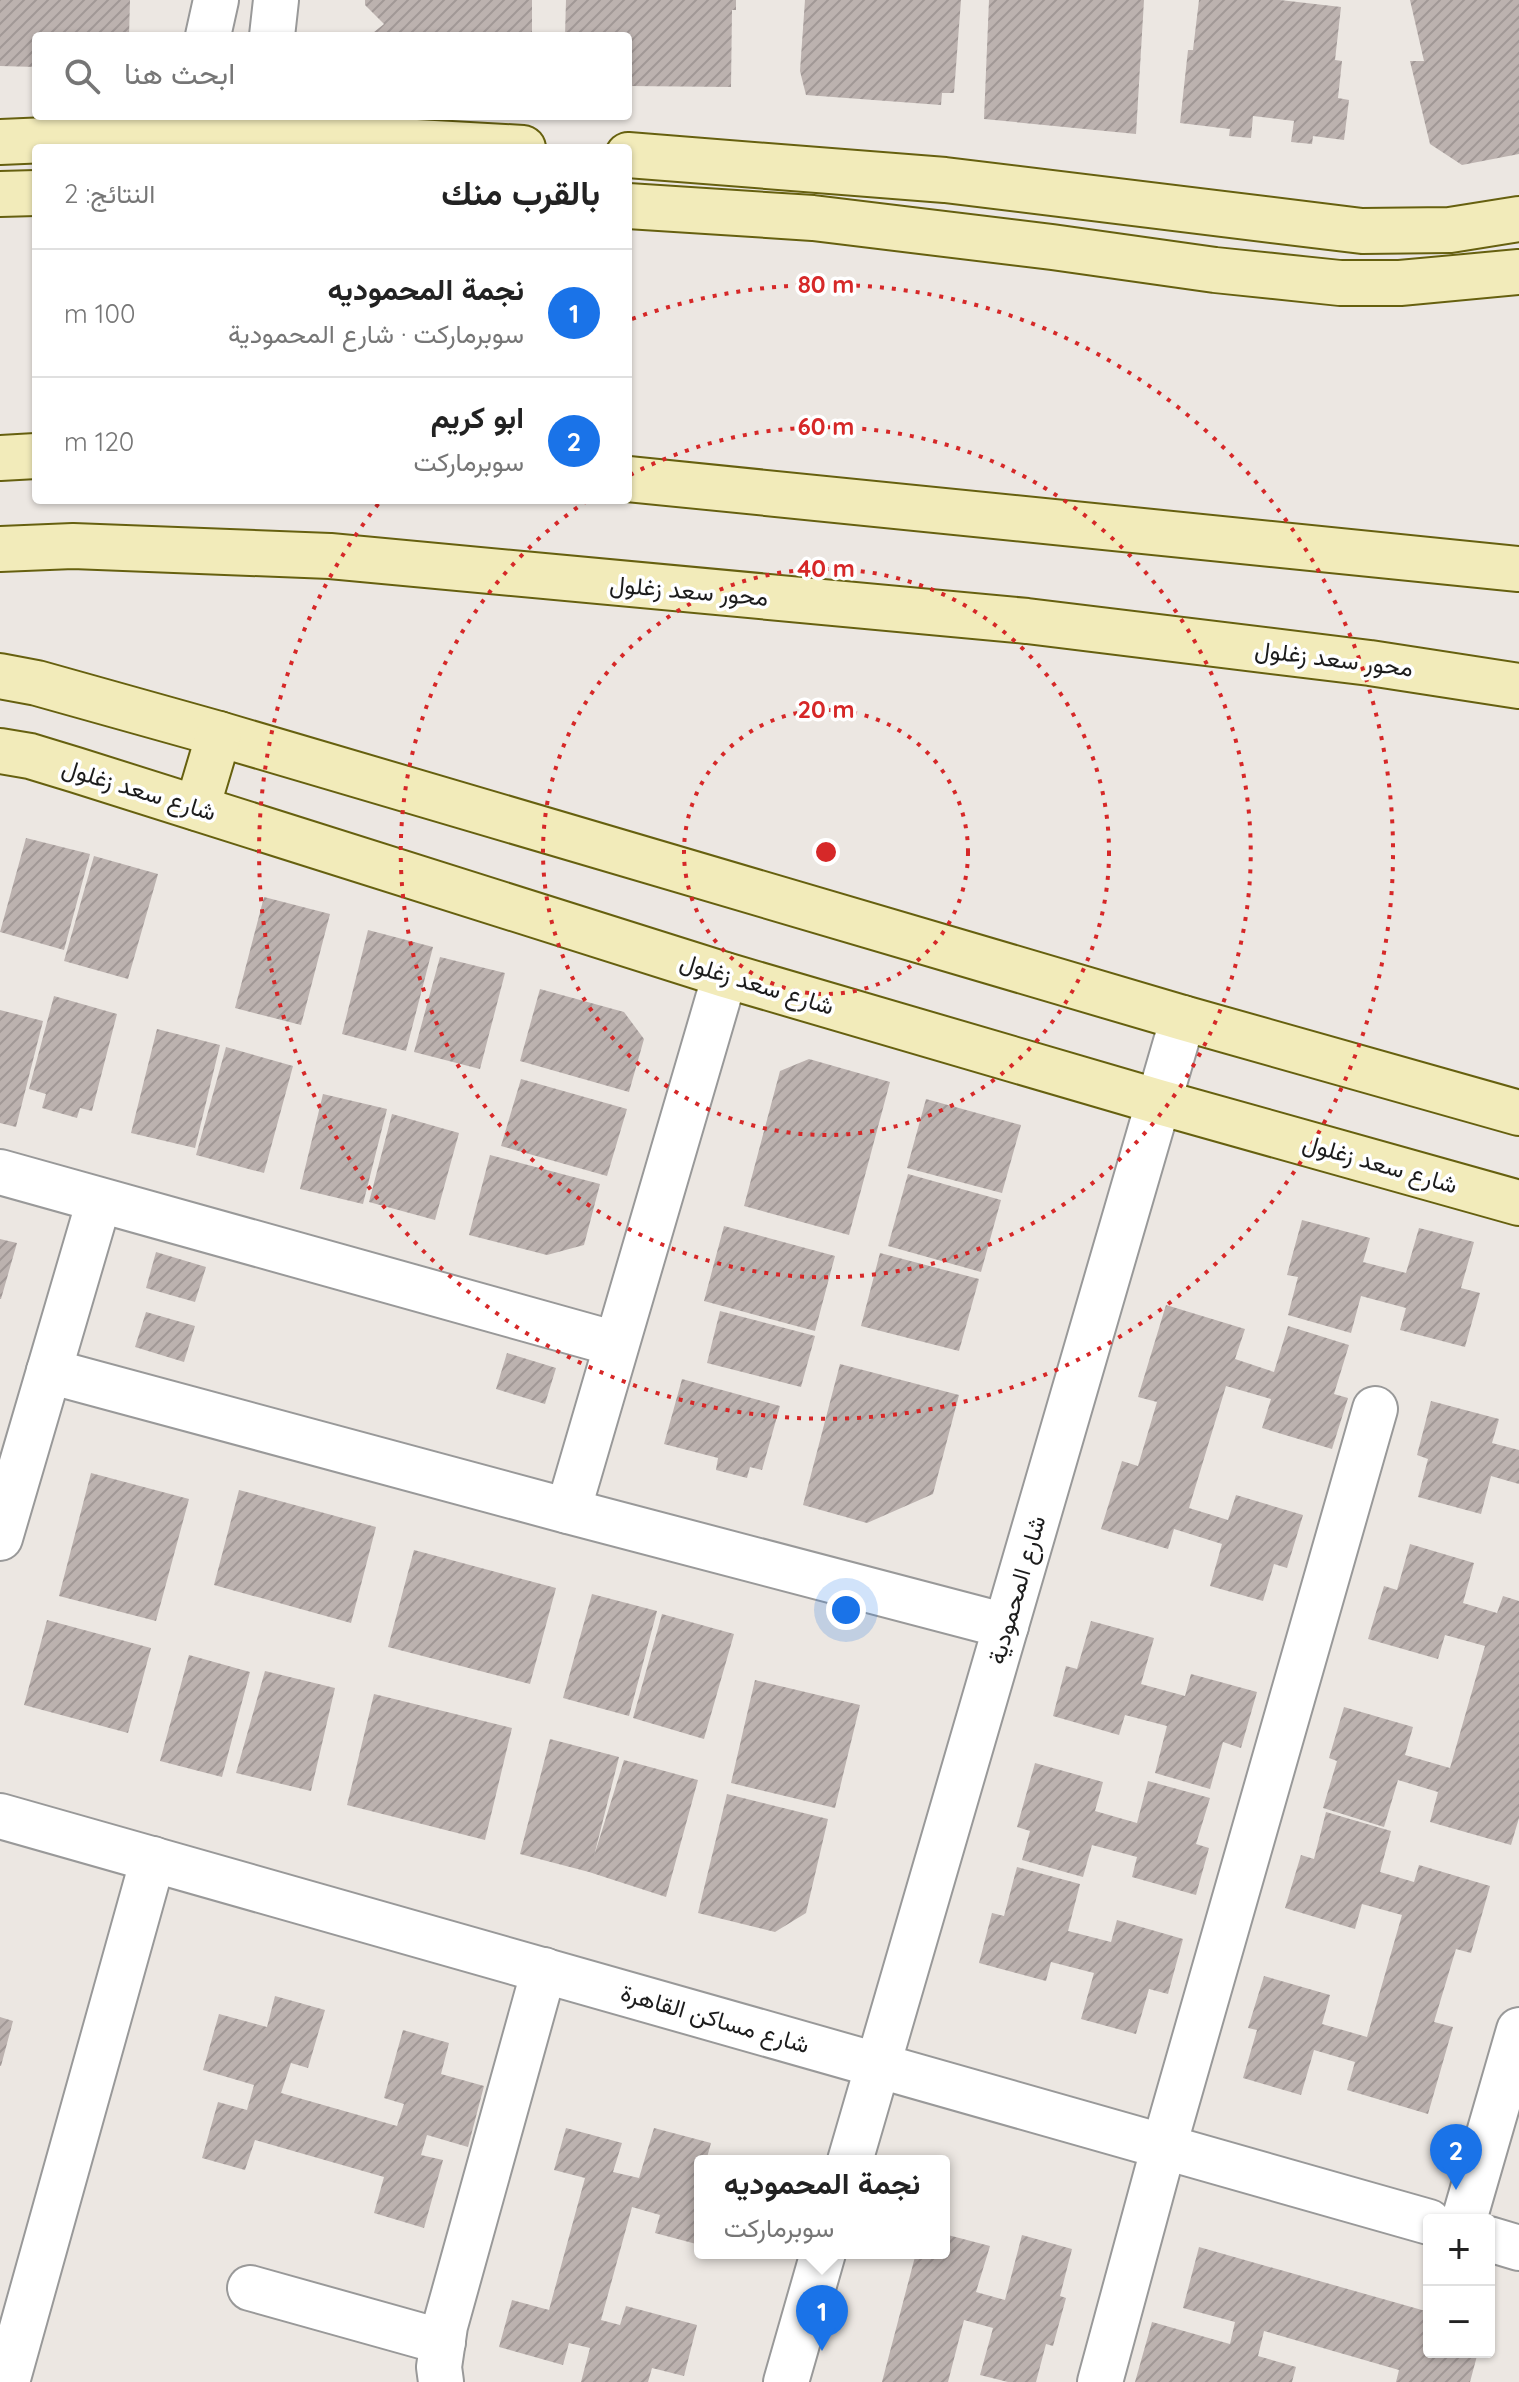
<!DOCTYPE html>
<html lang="ar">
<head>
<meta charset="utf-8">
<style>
  :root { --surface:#fff; --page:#f2f2f2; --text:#222; --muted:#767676; --line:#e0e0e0; --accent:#1a73e8 }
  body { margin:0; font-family:Quicksand,Vazirmatn,sans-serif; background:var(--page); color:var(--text); direction:rtl }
  .controls { position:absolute; right:24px; bottom:24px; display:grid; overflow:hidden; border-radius:8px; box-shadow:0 2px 6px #0004 }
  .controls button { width:72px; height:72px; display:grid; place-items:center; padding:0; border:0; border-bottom:2px solid var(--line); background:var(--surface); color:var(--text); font:40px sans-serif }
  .you { position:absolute; left:846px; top:1610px; width:28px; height:28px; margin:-20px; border:6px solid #fff; border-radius:50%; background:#1a73e8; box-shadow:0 0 0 12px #1a73e833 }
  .badge { display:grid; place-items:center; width:52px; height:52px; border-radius:50%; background:var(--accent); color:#fff; font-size:26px; font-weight:700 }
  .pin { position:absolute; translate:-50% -66px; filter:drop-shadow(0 2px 4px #0008) }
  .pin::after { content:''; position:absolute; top:42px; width:28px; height:24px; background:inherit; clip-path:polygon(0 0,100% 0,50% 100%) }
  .popup { position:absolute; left:694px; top:2155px; width:256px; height:104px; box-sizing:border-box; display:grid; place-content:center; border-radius:8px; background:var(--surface); filter:drop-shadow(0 2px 6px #0005); font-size:26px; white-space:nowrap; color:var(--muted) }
  .popup b { font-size:30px; color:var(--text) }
  .popup::after { content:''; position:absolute; left:50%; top:100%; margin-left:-16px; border:16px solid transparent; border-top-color:var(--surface) }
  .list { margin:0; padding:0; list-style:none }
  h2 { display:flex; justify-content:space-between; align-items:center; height:104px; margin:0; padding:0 32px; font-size:34px }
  h2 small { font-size:26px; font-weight:400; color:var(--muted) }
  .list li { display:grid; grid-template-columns:52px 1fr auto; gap:24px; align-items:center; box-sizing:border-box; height:128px; padding:0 32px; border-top:2px solid var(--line) }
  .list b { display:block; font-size:30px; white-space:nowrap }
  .list p { margin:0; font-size:26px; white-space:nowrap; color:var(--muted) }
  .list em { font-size:26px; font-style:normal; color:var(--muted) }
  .icon { flex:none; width:44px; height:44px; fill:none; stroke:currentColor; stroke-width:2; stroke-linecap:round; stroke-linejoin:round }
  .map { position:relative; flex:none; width:1519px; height:2382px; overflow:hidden; direction:ltr }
  .search { position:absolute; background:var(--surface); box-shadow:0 2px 6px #0004; left:32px; top:32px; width:600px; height:88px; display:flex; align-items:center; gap:20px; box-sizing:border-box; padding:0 28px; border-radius:8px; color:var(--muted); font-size:30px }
  .panel { position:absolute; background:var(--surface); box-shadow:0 2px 6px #0004; left:32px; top:144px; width:600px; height:360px; border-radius:8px; direction:rtl }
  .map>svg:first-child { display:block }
</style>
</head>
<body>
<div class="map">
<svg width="1519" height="2382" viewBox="0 0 1519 2382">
  <defs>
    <pattern id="building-hatch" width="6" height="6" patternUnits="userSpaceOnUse" patternTransform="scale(2)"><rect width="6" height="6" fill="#bcb2af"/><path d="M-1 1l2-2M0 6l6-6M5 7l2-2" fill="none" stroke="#a19896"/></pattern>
  </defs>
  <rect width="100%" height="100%" fill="#ece7e2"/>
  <g fill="url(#building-hatch)">
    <polygon points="0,0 130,0 129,36 36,36 36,67 0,66"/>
    <polygon points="365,0 532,0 532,36 369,36 384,24 365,5"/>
    <polygon points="566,0 736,0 736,10 732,10 731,87 628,86 628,36 565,36"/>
    <polygon points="805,0 961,0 954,93 942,93 941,105 806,95 800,71"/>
    <polygon points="989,0 1144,0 1136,134 984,119"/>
    <polygon points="1199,0 1280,0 1341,7 1335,60 1342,61 1338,98 1349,100 1344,140 1313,136 1312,144 1291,142 1294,121 1253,116 1251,138 1229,136 1230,129 1180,123 1188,50 1193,50"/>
    <polygon points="1410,0 1519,0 1519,154 1462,165 1430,144 1410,61 1424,61"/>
    <polygon points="26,838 90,854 64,950 0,932"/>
    <polygon points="94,856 158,874 128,979 64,961"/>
    <polygon points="264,897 330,914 301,1025 235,1008"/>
    <polygon points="368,930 433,947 406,1051 342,1034"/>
    <polygon points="440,957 505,973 480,1069 414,1052"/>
    <polygon points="540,989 624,1012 644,1039 629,1092 520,1061"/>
    <polygon points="54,996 117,1014 92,1111 80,1108 77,1118 42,1108 46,1094 29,1089"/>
    <polygon points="0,1010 43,1021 16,1127 0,1123"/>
    <polygon points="157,1029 220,1045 195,1148 131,1133"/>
    <polygon points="226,1047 293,1066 264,1173 196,1155"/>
    <polygon points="809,1059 890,1082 849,1235 744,1206 780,1071"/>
    <polygon points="521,1079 627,1109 607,1176 501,1146"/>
    <polygon points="323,1094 387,1109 363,1204 300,1189"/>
    <polygon points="926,1099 1021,1125 1002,1193 907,1168"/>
    <polygon points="392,1114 459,1133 435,1220 369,1202"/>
    <polygon points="490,1155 600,1184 584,1245 547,1255 469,1235"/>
    <polygon points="908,1174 1001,1200 981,1272 888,1246"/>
    <polygon points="1302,1220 1370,1238 1363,1262 1406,1273 1419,1228 1474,1242 1461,1288 1480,1293 1465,1347 1400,1330 1406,1308 1361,1296 1351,1333 1288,1315 1298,1277 1287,1275"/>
    <polygon points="724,1226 835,1256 815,1331 704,1301"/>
    <polygon points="0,1239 17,1243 1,1299 0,1299"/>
    <polygon points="156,1252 206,1267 195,1302 146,1288"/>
    <polygon points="880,1253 979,1279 959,1351 861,1326"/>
    <polygon points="1166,1305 1245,1329 1235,1359 1274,1372 1288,1326 1349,1345 1334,1394 1348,1398 1332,1449 1262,1428 1271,1399 1226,1386 1189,1508 1228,1520 1236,1495 1303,1515 1287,1568 1274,1564 1263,1601 1210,1586 1222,1544 1174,1529 1168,1549 1101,1529 1122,1461 1138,1466 1157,1402 1138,1397"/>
    <polygon points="720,1311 815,1336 801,1387 707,1363"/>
    <polygon points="146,1312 195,1326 184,1362 135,1347"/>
    <polygon points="507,1353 556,1368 545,1404 496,1389"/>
    <polygon points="840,1364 959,1395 933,1494 867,1523 803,1505"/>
    <polygon points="682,1379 780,1406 762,1470 750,1467 747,1478 716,1470 718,1458 664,1444"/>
    <polygon points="1431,1401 1499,1419 1492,1443 1519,1450 1519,1484 1491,1476 1481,1514 1418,1497 1428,1459 1417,1455"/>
    <polygon points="91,1473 189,1499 156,1621 59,1596"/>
    <polygon points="239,1490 376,1527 351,1623 214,1585"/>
    <polygon points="1410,1544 1474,1563 1463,1603 1497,1613 1503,1596 1519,1601 1519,1818 1511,1845 1430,1822 1438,1792 1398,1780 1384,1827 1323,1808 1337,1761 1329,1758 1344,1707 1413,1727 1405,1755 1450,1768 1485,1646 1445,1635 1438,1659 1368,1639 1384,1586 1397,1590"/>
    <polygon points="414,1550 556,1588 530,1684 388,1647"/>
    <polygon points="592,1594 657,1611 629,1716 563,1698"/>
    <polygon points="662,1614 734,1634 704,1739 633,1718"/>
    <polygon points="47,1620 151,1648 128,1733 24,1705"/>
    <polygon points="1091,1621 1154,1638 1141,1684 1185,1696 1191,1674 1257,1692 1241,1748 1223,1742 1210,1789 1155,1773 1167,1726 1125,1715 1119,1735 1053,1716 1066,1666 1077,1669"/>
    <polygon points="189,1655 250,1672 222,1777 160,1761"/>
    <polygon points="265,1671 335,1688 311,1791 236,1773"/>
    <polygon points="755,1680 860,1705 835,1808 731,1783"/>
    <polygon points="374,1694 512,1728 485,1840 347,1805"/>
    <polygon points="550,1739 619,1757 594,1856 624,1760 698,1780 666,1897 589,1872 520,1854"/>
    <polygon points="1035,1763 1103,1782 1095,1811 1137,1823 1148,1781 1210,1798 1196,1844 1209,1848 1196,1895 1132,1877 1137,1857 1092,1845 1083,1877 1022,1860 1030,1831 1017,1827"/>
    <polygon points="727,1794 828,1819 806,1913 775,1932 698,1913"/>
    <polygon points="1326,1812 1391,1831 1380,1872 1414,1882 1419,1865 1490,1886 1471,1953 1456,1949 1434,2022 1453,2027 1428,2114 1347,2090 1355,2062 1314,2050 1301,2095 1243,2078 1257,2030 1248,2028 1264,1976 1330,1995 1322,2024 1367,2037 1402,1915 1362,1904 1355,1929 1285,1908 1301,1855 1314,1859"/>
    <polygon points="1017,1867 1080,1884 1068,1931 1111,1942 1117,1920 1183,1939 1168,1994 1149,1989 1136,2034 1081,2019 1094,1973 1051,1962 1046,1981 979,1963 992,1913 1004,1916"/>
    <polygon points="275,1996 325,2010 308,2068 291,2063 281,2093 397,2126 404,2104 384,2098 403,2030 449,2043 441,2074 484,2086 468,2147 427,2135 421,2155 443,2160 424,2228 374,2213 384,2177 255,2140 245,2170 202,2158 218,2102 247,2110 254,2085 203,2070 219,2014 267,2027"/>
    <polygon points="0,2017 13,2021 1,2066 0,2066"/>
    <polygon points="566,2128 622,2143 613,2172 639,2178 654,2128 711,2143 706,2161 700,2161 698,2190 700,2191 700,2245 655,2233 660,2215 632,2207 601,2320 620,2325 626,2306 697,2325 684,2376 652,2368 648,2382 581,2382 590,2348 569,2343 563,2365 499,2347 512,2300 549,2310 585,2178 554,2170"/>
    <polygon points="944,2234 990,2246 976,2292 1005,2300 1022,2235 1072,2249 1060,2296 1066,2298 1053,2346 1046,2344 1036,2382 1008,2382 980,2375 993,2328 964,2320 948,2382 882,2382 916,2253 944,2253"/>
    <polygon points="1199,2247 1429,2312 1429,2352 1478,2352 1470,2382 1396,2382 1399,2370 1264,2331 1258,2356 1296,2367 1292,2382 1135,2382 1152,2322 1230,2344 1235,2322 1183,2308"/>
  </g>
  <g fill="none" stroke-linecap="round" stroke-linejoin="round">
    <g stroke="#999" stroke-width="48">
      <g id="street">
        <polyline points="208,36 216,0"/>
        <polyline points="272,36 276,0"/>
        <polyline points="0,1172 616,1344"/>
        <polyline points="49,1371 568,1511 1006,1626"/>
        <polyline points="568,1511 725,975"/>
        <polyline points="0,1538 99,1201"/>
        <polyline points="0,1816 1429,2222"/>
        <polyline points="850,2161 1183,1018"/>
        <polyline points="1464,2220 1519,2030"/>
        <polyline points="1489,2239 1519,2248"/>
        <polyline points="250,2288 443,2342"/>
        <polyline points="7,2382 153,1859"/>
        <polyline points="441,2382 439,2367 445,2326 544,1970"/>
        <polyline points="786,2382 823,2253"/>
        <polyline points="1100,2382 1164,2146 1375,1409"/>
      </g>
    </g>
    <g stroke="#66600f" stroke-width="48">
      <g id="secondary">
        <polyline points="0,142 187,134 274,134 523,148"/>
        <polyline points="628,155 945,180 1362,231 1450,230 1519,219"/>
        <polyline points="0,194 36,193"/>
        <polyline points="628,206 813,218 1052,247 1215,270 1340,283 1400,283 1519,272"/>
        <polyline points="0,458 36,456"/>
        <polyline points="628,479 1519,569"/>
        <polyline points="0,549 73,546 330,556 1027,621 1370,663 1519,686"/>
        <polyline points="0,676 37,683 219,734 1183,1018 1519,1113"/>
        <polyline points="0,751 30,756 76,770 725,975 1159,1102 1519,1203"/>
        <polyline points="197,808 219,734"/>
      </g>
    </g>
    <use href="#street" stroke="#fff" stroke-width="44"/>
    <use href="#secondary" stroke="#f2ebba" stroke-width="44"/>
  </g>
  <g fill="none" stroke="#d62828" stroke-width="4" stroke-dasharray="4 8">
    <circle cx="826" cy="852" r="142"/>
    <circle cx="826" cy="852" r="283"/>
    <path d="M630 475A425 425 0 1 1 585 502"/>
    <path d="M632 319A567 567 0 1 1 379 503"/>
  </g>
  <g text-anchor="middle" stroke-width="7" stroke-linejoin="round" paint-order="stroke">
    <g font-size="24" fill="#1c1c1c" stroke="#fff">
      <text transform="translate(689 591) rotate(5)" y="8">محور سعد زغلول</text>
      <text transform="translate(1334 659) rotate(7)" y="8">محور سعد زغلول</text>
      <text transform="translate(139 790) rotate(17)" y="8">شارع سعد زغلول</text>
      <text transform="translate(757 984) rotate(17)" y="8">شارع سعد زغلول</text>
      <text transform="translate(1380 1164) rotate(16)" y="8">شارع سعد زغلول</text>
      <text transform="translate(1017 1590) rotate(-74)" y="8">شارع المحمودية</text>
      <text transform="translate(715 2019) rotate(16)" y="8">شارع مساكن القاهرة</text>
    </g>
  </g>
  <circle cx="826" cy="852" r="12" fill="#d62828" stroke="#fff" stroke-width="4"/>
  <g font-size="24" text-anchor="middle" font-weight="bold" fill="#d62828" stroke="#fff" stroke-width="7" stroke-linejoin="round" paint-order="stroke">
    <text x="826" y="293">80 m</text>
    <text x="826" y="435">60 m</text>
    <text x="826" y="577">40 m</text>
    <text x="826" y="718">20 m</text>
  </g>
</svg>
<div class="controls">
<button>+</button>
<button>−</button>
</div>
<div class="you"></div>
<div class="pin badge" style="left:822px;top:2351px">1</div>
<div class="popup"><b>نجمة المحموديه</b>سوبرماركت</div>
<div class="pin badge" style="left:1456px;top:2190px">2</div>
<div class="search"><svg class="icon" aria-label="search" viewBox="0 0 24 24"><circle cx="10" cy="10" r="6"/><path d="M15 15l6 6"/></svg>ابحث هنا</div>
<section class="panel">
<h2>بالقرب منك<small>النتائج: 2</small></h2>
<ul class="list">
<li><span class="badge">1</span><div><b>نجمة المحموديه</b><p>سوبرماركت · شارع المحمودية</p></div><em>100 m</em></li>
<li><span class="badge">2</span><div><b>ابو كريم</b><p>سوبرماركت</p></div><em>120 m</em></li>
</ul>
</section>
</div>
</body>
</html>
